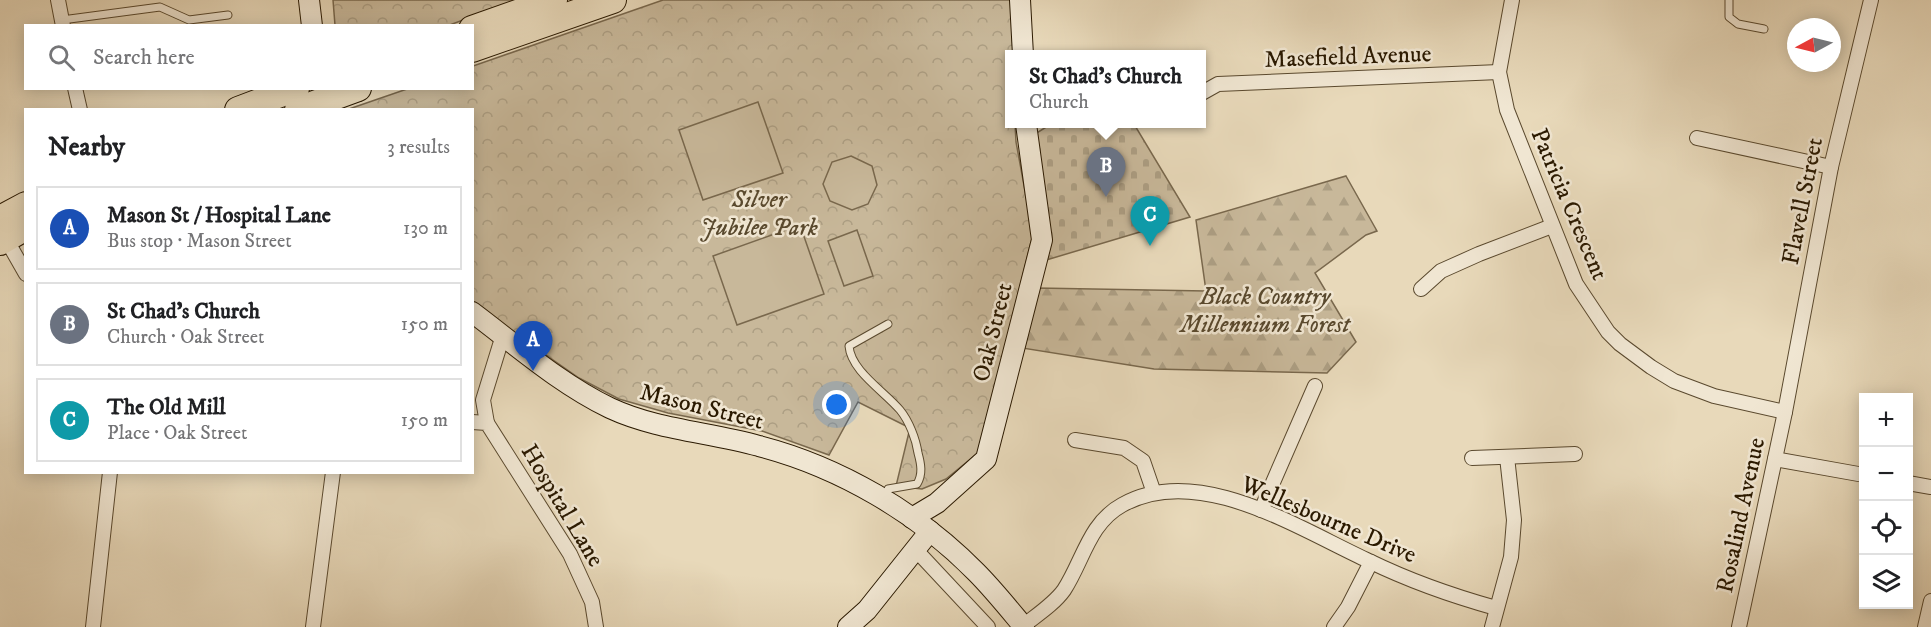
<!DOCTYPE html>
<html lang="en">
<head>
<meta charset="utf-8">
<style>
  :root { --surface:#fff; --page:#f2f2f2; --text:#202124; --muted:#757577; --line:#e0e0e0; --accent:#b45309 }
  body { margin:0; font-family:"IM FELL DW Pica",serif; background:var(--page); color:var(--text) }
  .controls { position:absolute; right:18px; bottom:18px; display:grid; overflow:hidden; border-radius:0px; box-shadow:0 3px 15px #0003 }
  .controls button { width:54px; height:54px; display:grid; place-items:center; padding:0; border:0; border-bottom:2px solid var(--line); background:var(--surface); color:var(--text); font:30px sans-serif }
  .compass { position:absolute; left:1787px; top:18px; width:54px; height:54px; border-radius:50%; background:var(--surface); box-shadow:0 3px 15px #0003; rotate:263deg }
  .you { position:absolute; left:837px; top:405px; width:21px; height:21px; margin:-15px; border:4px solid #fff; border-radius:50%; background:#1a73e8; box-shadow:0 0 0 9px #1a73e833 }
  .badge { display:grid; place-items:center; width:39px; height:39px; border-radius:50%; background:var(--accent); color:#fff; font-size:20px; font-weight:700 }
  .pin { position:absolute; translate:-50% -50px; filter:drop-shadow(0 2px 3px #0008) }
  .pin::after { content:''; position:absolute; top:32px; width:21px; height:18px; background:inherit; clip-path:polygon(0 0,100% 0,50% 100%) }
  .popup { position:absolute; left:1005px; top:50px; width:201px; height:78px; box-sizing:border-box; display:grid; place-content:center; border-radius:0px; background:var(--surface); filter:drop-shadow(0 2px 4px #0005); font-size:20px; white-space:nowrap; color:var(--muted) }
  .popup b { font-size:22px; color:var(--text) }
  .popup::after { content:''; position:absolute; left:50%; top:100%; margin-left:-12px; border:12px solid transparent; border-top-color:var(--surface) }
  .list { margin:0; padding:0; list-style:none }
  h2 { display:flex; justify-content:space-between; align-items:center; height:78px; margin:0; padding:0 24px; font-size:26px }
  h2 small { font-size:20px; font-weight:400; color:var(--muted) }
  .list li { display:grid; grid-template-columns:39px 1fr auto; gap:18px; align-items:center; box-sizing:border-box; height:84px; margin:0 12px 12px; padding:0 12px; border:2px solid var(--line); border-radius:0px }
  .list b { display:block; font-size:22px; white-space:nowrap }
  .list p { margin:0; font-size:20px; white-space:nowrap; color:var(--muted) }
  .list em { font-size:20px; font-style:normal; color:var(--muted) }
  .icon { flex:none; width:33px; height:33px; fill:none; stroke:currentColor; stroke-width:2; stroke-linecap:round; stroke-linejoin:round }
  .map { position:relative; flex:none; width:1931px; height:627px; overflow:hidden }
  .search { position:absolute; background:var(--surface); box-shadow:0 3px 15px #0003; left:24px; top:24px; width:450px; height:66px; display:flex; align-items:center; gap:15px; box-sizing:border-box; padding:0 21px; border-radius:0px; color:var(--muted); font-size:22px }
  .panel { position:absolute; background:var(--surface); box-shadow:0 3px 15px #0003; left:24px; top:108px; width:450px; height:366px; border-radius:0px }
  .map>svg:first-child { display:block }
</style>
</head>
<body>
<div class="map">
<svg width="1931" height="627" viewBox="0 0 1931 627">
  <defs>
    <pattern id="forest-firs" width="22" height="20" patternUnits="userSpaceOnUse" patternTransform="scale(1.5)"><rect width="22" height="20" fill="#c8b89a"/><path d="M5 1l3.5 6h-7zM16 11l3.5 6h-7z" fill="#ac9e83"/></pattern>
    <pattern id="cemetery-stones" width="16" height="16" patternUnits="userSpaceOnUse" patternTransform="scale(1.5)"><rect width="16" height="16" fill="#c8b89a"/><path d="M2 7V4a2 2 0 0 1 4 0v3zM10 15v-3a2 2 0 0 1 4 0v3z" fill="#ac9e83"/></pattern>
    <pattern id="park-crowns" width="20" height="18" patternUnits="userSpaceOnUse" patternTransform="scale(1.5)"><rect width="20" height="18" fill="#c8b89a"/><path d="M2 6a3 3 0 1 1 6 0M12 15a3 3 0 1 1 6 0" fill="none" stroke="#ac9e83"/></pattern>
  </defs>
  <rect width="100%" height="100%" fill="#e8d9ba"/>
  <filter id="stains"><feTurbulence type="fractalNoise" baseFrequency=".00333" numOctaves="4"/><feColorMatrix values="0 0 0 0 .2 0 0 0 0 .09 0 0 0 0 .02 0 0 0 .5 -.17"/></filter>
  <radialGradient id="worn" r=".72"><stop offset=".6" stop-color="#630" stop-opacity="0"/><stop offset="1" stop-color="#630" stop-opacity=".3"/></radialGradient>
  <polygon fill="url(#forest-firs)" stroke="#79684d" stroke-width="1.5" points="1346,176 1377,231 1366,235 1315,273 1356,342 1327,373 1154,369 1022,348 1037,288 1206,291 1196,220"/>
  <polygon fill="url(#cemetery-stones)" stroke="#79684d" stroke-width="1.5" points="1051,124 1134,124 1190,217 1043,261 1035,134"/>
  <g fill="url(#park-crowns)" stroke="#79684d" stroke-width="1.5">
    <polygon points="333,0 517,0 447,26 335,25"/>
    <polygon points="663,0 1011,0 1013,54 1010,55 1010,124 1015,124 1016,142 1033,234 979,452 946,479 922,489 896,486 910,428 858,402 829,455 762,431 668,413 619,399 579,378 513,332 473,301 472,110 346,110 407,89 472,88 473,66"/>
  </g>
  <g fill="#c8b89a" stroke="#79684d" stroke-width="1.5">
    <polygon points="758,102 783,173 703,200 679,130"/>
    <polygon points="851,156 872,166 877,185 868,204 852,210 830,201 823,184 832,162"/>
    <polygon points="800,225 824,294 737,325 713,256"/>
    <polygon points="857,230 873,276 844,286 828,241"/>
  </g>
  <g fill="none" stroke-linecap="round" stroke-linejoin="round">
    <g stroke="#5a492e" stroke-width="9">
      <g id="lane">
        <polyline points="1729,0 1729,17 1738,24 1764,29"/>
        <polyline points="62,20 160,7 189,20 228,15"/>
        <path d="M 884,497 L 888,489 L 917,484 C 923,474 921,464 918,453 C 916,439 909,421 900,410 C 884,391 851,371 849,346 L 888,324"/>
      </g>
    </g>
    <g stroke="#5a492e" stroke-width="16">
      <g id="street">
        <polyline points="58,0 63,26"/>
        <polyline points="1512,0 1499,72 1507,110 1576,284 1608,332 1620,344 1651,367 1674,381 1714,396 1785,412"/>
        <polyline points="75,88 80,110"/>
        <polyline points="1202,93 1218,84 1499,72"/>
        <polyline points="1697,138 1831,167"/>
        <polyline points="6,239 26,274"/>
        <polyline points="1421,289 1441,271 1479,254 1552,226"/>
        <polyline points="472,422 487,423 570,554 592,602 596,627"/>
        <polyline points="487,423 483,400 503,335"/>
        <polyline points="1075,440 1124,448 1143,461 1154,493"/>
        <polyline points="1472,458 1575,454"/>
        <polyline points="1775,459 1864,475"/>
        <polyline points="1908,483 1931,487"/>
        <polyline points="1261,510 1315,386"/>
        <polyline points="915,549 988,627"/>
        <path d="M 1023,626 C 1037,615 1054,604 1064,590 C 1083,561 1089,523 1122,505 C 1198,462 1299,529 1369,561 C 1410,581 1453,596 1496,608"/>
        <polyline points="93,627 110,472"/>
        <polyline points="313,627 333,472"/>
        <polyline points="1334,627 1348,607 1371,562"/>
        <polyline points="1492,627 1511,557 1514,520 1507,457"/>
        <polyline points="1739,627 1785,412 1831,167 1871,0"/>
        <polyline points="1925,627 1931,601"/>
      </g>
    </g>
    <g stroke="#2a1900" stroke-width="22">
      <g id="secondary">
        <polyline points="309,0 312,26"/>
        <polyline points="1020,0 1023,55"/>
        <path d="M 472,312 C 516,345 560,384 610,408 C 657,430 710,432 759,446 C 840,467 918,513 976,572 C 993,589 1009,609 1024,627"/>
        <polyline points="912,518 937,503 986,459 1042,240 1026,124"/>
        <polyline points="848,627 867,610 930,531"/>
      </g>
    </g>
    <g stroke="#2a1900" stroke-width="28">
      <g id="highway">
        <polyline points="472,29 554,0"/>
        <polyline points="472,49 613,0"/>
        <polyline points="238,110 296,88"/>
        <polyline points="298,110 358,88"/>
        <polyline points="0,219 26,205"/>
        <polyline points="0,242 26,227"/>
      </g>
    </g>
    <use href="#lane" stroke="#f0e6d2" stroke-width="7"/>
    <use href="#street" stroke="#f0e6d2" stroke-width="14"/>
    <use href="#secondary" stroke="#f0e6d2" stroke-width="20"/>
    <use href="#highway" stroke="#e8d9ba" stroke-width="26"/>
  </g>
  <g text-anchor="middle" stroke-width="5" stroke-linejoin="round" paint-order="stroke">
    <g font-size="24" fill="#2a1900" stroke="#f0e6d2">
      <text transform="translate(1348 56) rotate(-2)" y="8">Masefield Avenue</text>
      <text transform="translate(1802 201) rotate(-79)" y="8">Flavell Street</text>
      <text transform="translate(1570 204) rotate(67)" y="8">Patricia Crescent</text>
      <text transform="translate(992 332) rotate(-76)" y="8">Oak Street</text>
      <text transform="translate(702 406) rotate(14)" y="8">Mason Street</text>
      <text transform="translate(563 505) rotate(59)" y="8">Hospital Lane</text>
      <text transform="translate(1740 515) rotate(-78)" y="8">Rosalind Avenue</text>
      <text transform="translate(1329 519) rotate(23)" y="8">Wellesbourne Drive</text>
    </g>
    <g font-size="24" font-style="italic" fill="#59492e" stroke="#f0e6d2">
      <text x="759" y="207">Silver<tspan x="759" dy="28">Jubilee Park</tspan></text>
      <text x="1265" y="304">Black Country<tspan x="1265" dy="28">Millennium Forest</tspan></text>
    </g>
  </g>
  <rect width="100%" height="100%" filter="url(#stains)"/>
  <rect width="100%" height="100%" fill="url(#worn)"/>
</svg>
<div class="controls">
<button>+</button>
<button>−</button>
<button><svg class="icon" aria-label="locate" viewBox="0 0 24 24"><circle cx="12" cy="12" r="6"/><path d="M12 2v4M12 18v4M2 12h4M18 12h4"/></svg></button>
<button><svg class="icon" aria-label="layers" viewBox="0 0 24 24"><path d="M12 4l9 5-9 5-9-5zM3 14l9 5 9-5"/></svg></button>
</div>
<svg class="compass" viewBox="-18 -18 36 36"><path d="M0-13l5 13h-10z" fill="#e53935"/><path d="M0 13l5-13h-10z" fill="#757577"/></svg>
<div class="you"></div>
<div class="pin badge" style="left:533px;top:371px;background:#1a4fb4">A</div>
<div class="pin badge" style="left:1106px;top:197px;background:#6b7280">B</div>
<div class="popup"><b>St Chad's Church</b>Church</div>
<div class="pin badge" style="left:1150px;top:246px;background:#0f9aa8">C</div>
<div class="search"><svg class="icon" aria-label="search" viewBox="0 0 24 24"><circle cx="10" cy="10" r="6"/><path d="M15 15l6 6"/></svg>Search here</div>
<section class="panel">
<h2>Nearby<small>3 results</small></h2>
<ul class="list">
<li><span class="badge" style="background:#1a4fb4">A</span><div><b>Mason St / Hospital Lane</b><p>Bus stop · Mason Street</p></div><em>130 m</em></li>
<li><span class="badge" style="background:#6b7280">B</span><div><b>St Chad's Church</b><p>Church · Oak Street</p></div><em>150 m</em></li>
<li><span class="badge" style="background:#0f9aa8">C</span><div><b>The Old Mill</b><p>Place · Oak Street</p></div><em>150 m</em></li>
</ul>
</section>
</div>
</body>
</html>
